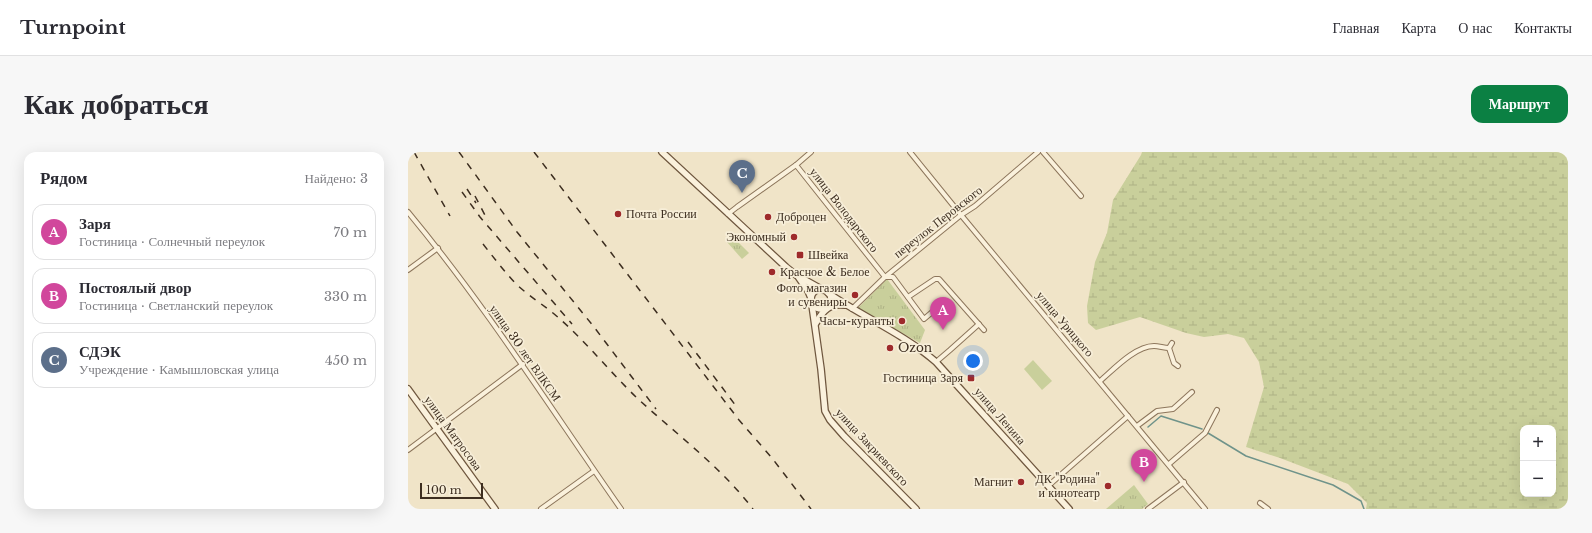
<!DOCTYPE html>
<html lang="ru">
<head>
<meta charset="utf-8">
<style>
  :root { --surface:#fff; --page:#f7f7f7; --text:#2b2b33; --muted:#7c7c81; --line:#e1e1e2; --accent:#0b8043 }
  body { margin:0; font-family:"Libre Baskerville",serif; background:var(--page); color:var(--text) }
  .controls { position:absolute; right:12px; bottom:12px; display:grid; overflow:hidden; border-radius:8px; box-shadow:0 4px 16px #0002 }
  .controls button { width:36px; height:36px; display:grid; place-items:center; padding:0; border:0; border-bottom:1px solid var(--line); background:var(--surface); color:var(--text); font:20px sans-serif }
  .scale { position:absolute; left:12px; bottom:10px; width:63px; box-sizing:border-box; padding-left:4px; border:2px solid #3d2e20; border-top:0; font-size:11px; line-height:14px; white-space:nowrap; color:#3d2e20; -webkit-text-stroke:3px #f7eed8; paint-order:stroke }
  .you { position:absolute; left:565px; top:209px; width:14px; height:14px; margin:-10px; border:3px solid #fff; border-radius:50%; background:#1a73e8; box-shadow:0 0 0 6px #1a73e833 }
  .badge { display:grid; place-items:center; width:26px; height:26px; border-radius:50%; background:var(--accent); color:#fff; font-size:13px; font-weight:700 }
  .pin { position:absolute; translate:-50% -33px; filter:drop-shadow(0 1px 2px #0008) }
  .pin::after { content:''; position:absolute; top:21px; width:14px; height:12px; background:inherit; clip-path:polygon(0 0,100% 0,50% 100%) }
  .list { margin:0; padding:0; list-style:none }
  h2 { display:flex; justify-content:space-between; align-items:center; height:52px; margin:0; padding:0 16px; font-size:17px }
  h2 small { font-size:13px; font-weight:400; color:var(--muted) }
  .list li { display:grid; grid-template-columns:26px 1fr auto; gap:12px; align-items:center; box-sizing:border-box; height:56px; margin:0 8px 8px; padding:0 8px; border:1px solid var(--line); border-radius:12px }
  .list b { display:block; font-size:15px; white-space:nowrap }
  .list p { margin:0; font-size:13px; white-space:nowrap; color:var(--muted) }
  .list em { font-size:13px; font-style:normal; color:var(--muted) }
  .map { position:relative; flex:none; width:1160px; height:357px; overflow:hidden; border-radius:12px }
  header { display:flex; align-items:center; gap:24px; box-sizing:border-box; height:56px; padding:0 20px; background:var(--surface); border-bottom:1px solid var(--line) }
  header strong { font-size:19px }
  nav { display:flex; gap:22px; margin-inline-start:auto; font-size:14px }
  .intro { display:flex; align-items:center; justify-content:space-between; box-sizing:border-box; height:96px; padding:0 24px }
  h1 { margin:0; font-size:28px }
  .button { padding:10px 18px; border-radius:12px; background:var(--accent); color:#fff; font-size:14px; font-weight:700 }
  main { display:flex; gap:24px; padding:0 24px }
  aside { flex:1; background:var(--surface); border-radius:12px; box-shadow:0 4px 16px #0002 }
  .map>svg:first-child { display:block }
</style>
</head>
<body>
<header>
<strong>Turnpoint</strong>
<nav><a>Главная</a><a>Карта</a><a>О нас</a><a>Контакты</a></nav>
</header>
<div class="intro"><h1>Как добраться</h1><a class="button">Маршрут</a></div>
<main>
<aside>
<h2>Рядом<small>Найдено: 3</small></h2>
<ul class="list">
<li><span class="badge" style="background:#d1479c">A</span><div><b>Заря</b><p>Гостиница · Солнечный переулок</p></div><em>70 m</em></li>
<li><span class="badge" style="background:#d1479c">B</span><div><b>Постоялый двор</b><p>Гостиница · Светланский переулок</p></div><em>330 m</em></li>
<li><span class="badge" style="background:#5c6f8a">C</span><div><b>СДЭК</b><p>Учреждение · Камышловская улица</p></div><em>450 m</em></li>
</ul>
</aside>
<div class="map">
<svg width="1160" height="357" viewBox="0 0 1160 357">
  <defs>
    <pattern id="wetland-marsh" width="20" height="14" patternUnits="userSpaceOnUse"><rect width="20" height="14" fill="#c9cf9b"/><path d="M1 5h8M5 5V1M11 12h8M15 12V8" fill="none" stroke="#aeb285"/></pattern>
    <pattern id="park-tufts" width="24" height="20" patternUnits="userSpaceOnUse"><rect width="24" height="20" fill="#c9cf9b"/><path d="M3 7l-1-3M5 7V3M7 7l1-3M15 17l-1-3M17 17v-4M19 17l1-3" fill="none" stroke="#aeb285"/></pattern>
  </defs>
  <rect width="100%" height="100%" fill="#f0e4c8"/>
  <path fill="url(#wetland-marsh)" fill-rule="evenodd" d="M 734,0 L 1160,0 L 1160,357 L 958,357 L 959,351 L 940,332 L 872,306 L 838,295 L 856,235 L 851,210 L 836,186 L 820,182 L 796,185 L 778,181 L 732,165 L 688,178 L 680,171 L 679,154 L 687,110 L 699,81 L 705,48 L 733,3 ZM 1115,276 L 1145,276 L 1145,342 L 1115,342 Z"/>
  <g fill="url(#park-tufts)">
    <polygon points="325,85 341,101 334,107 319,90"/>
    <polygon points="479,127 517,178 512,191 450,156"/>
    <polygon points="726,333 740,352 734,357 698,357"/>
  </g>
  <polygon fill="#c9cf9b" points="625,208 644,229 634,238 616,217"/>
  <g fill="none" stroke-linecap="round" stroke-linejoin="round">
    <g stroke="#6f938a" stroke-width="1.5">
      <polyline points="740,275 753,264 794,277"/>
      <polyline points="800,281 838,304 925,333 953,349 956,357"/>
    </g>
    <g stroke="#8d765c" stroke-width="6">
      <g id="street">
        <polyline points="502,0 553,63 797,357"/>
        <polyline points="635,0 673,44"/>
        <polyline points="388,13 477,125 485,125 516,167 536,150"/>
        <path d="M 0,60 C 78,154 143,257 213,357"/>
        <polyline points="320,62 329,55 388,13 403,0"/>
        <polyline points="0,118 30,96"/>
        <polyline points="500,145 527,127 531,127 576,178"/>
        <polyline points="444,157 477,125 553,63 567,54 630,0"/>
        <polyline points="761,196 766,211 770,214"/>
        <polyline points="528,210 542,198 571,172"/>
        <path d="M 692,229 C 705,218 727,194 746,194 C 751,194 756,196 761,196 L 764,191"/>
        <polyline points="729,274 749,259 765,257 784,240"/>
        <polyline points="0,298 115,212"/>
        <polyline points="761,312 797,281 809,258"/>
        <polyline points="640,334 720,264"/>
        <polyline points="852,351 860,357"/>
        <polyline points="133,357 186,319"/>
        <polyline points="740,357 776,330"/>
      </g>
    </g>
    <g stroke="#6f573f" stroke-width="8">
      <g id="secondary">
        <polyline points="254,0 378,115 388,123 415,138"/>
        <polyline points="391,126 400,139 403,146"/>
        <circle cx="413" cy="147" r="10"/>
        <path d="M 420,141 C 455,165 496,182 528,210 L 661,357"/>
        <polyline points="404,153 413,217 417,259 422,268 436,284 508,357"/>
        <path d="M 408,171 C 415,158 422,151 437,153"/>
        <polyline points="0,237 87,357"/>
      </g>
    </g>
    <use href="#street" stroke="#faf1dc" stroke-width="4"/>
    <use href="#secondary" stroke="#faf1dc" stroke-width="5.5"/>
    <g stroke="#3d2e20" stroke-width="1.5" stroke-dasharray="7 7" stroke-linecap="butt">
      <polyline points="6,0 42,64"/>
      <polyline points="51,0 109,80 186,175 248,257"/>
      <polyline points="126,0 331,268 364,306 403,357"/>
      <polyline points="59,37 68,51"/>
      <polyline points="54,40 72,65 164,172"/>
      <polyline points="67,44 80,69"/>
      <path d="M 75,92 C 86,106 96,119 108,132 C 122,145 139,155 153,168 C 180,192 203,221 229,246 C 268,282 312,314 345,357"/>
      <polyline points="280,190 328,254"/>
    </g>
  </g>
  <g fill="#9e2a2b" stroke="#f7eed8" stroke-width="1.5">
    <circle cx="210" cy="62" r="4"/>
    <circle cx="360" cy="65" r="4"/>
    <circle cx="386" cy="85" r="4"/>
    <rect x="388" y="99" width="8" height="8" rx="2"/>
    <circle cx="364" cy="120" r="4"/>
    <circle cx="447" cy="143" r="4"/>
    <circle cx="494" cy="169" r="4"/>
    <circle cx="482" cy="196" r="4"/>
    <rect x="559" y="222" width="8" height="8" rx="2"/>
    <circle cx="613" cy="330" r="4"/>
    <circle cx="700" cy="334" r="4"/>
  </g>
  <g text-anchor="middle" stroke-width="3.5" stroke-linejoin="round" paint-order="stroke">
    <g font-size="12" fill="#3d2e20" stroke="#f7eed8">
      <text transform="translate(436 58) rotate(52)" y="4">улица Володарского</text>
      <text transform="translate(530 70) rotate(-38)" y="4">переулок Перовского</text>
      <text transform="translate(657 172) rotate(50)" y="4">улица Урицкого</text>
      <text transform="translate(117 201) rotate(55)" y="4">улица 30 лет ВЛКСМ</text>
      <text transform="translate(592 264) rotate(49)" y="4">улица Ленина</text>
      <text transform="translate(45 281) rotate(54)" y="4">улица Матросова</text>
      <text transform="translate(464 295) rotate(47)" y="4">улица Закриевского</text>
    </g>
    <g font-size="12" fill="#3d2e20" stroke="#f7eed8" text-anchor="end">
      <text x="218" y="66" text-anchor="start">Почта России</text>
      <text x="368" y="69" text-anchor="start">Доброцен</text>
      <text x="378" y="89">Экономный</text>
      <text x="400" y="107" text-anchor="start">Швейка</text>
      <text x="372" y="124" text-anchor="start">Красное &amp; Белое</text>
      <text x="439" y="140">Фото магазин<tspan x="439" dy="14">и сувениры</tspan></text>
      <text x="486" y="173">Часы-куранты</text>
      <text x="490" y="200" text-anchor="start">Ozon</text>
      <text x="555" y="230">Гостиница Заря</text>
      <text x="692" y="331">ДК "Родина"<tspan x="692" dy="14">и кинотеатр</tspan></text>
      <text x="605" y="334">Магнит</text>
    </g>
  </g>
</svg>
<div class="controls">
<button>+</button>
<button>−</button>
</div>
<div class="scale">100 m</div>
<div class="you"></div>
<div class="pin badge" style="left:535px;top:178px;background:#d1479c">A</div>
<div class="pin badge" style="left:736px;top:330px;background:#d1479c">B</div>
<div class="pin badge" style="left:334px;top:41px;background:#5c6f8a">C</div>
</div>
</main>
</body>
</html>
